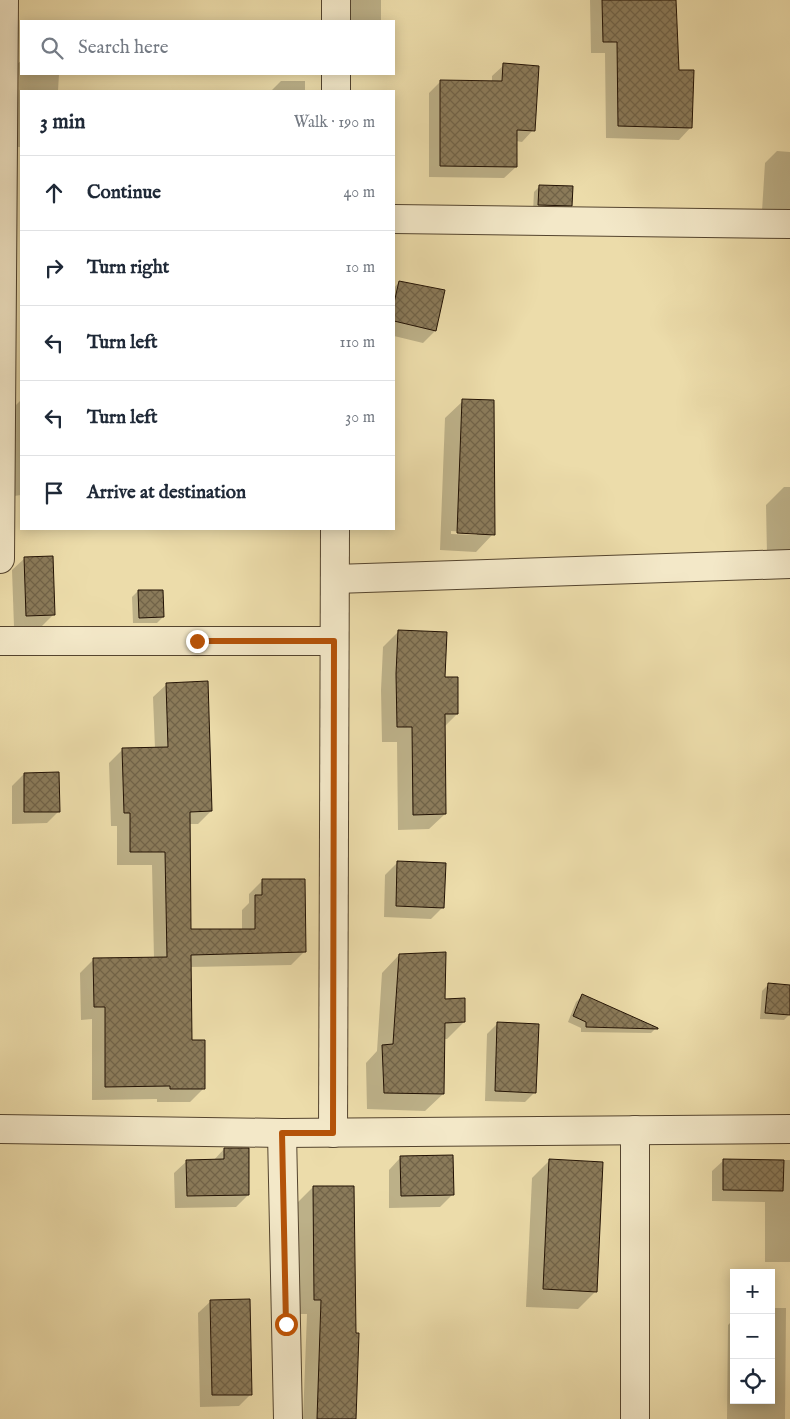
<!DOCTYPE html>
<html lang="en">
<head>
<meta charset="utf-8">
<style>
  :root { --surface:#fff; --page:#f2f2f3; --text:#1f2937; --muted:#747a83; --line:#e0e1e3 }
  body { margin:0; font-family:"IM FELL English",serif; background:var(--page); color:var(--text) }
  .controls { position:absolute; right:15px; bottom:15px; display:grid; overflow:hidden; border-radius:0px; box-shadow:0 2px 12px #0003 }
  .controls button { width:45px; height:45px; display:grid; place-items:center; padding:0; border:0; border-bottom:1px solid var(--line); background:var(--surface); color:var(--text); font:25px sans-serif }
  .stop { position:absolute; width:15px; height:15px; margin:-11px; border:4px solid #b45309; border-radius:50%; background:#fff }
  .stop.end { background:#b45309; border-color:#fff; box-shadow:0 1px 5px #0008 }
  .list { margin:0; padding:0; list-style:none }
  h2 { display:flex; justify-content:space-between; align-items:center; height:65px; margin:0; padding:0 20px; font-size:21px }
  h2 small { font-size:16px; font-weight:400; color:var(--muted) }
  .list li { display:grid; grid-template-columns:32px 1fr auto; gap:15px; align-items:center; box-sizing:border-box; height:75px; padding:0 20px; border-top:1px solid var(--line) }
  .list b { display:block; font-size:19px; white-space:nowrap }
  .list em { font-size:16px; font-style:normal; color:var(--muted) }
  .icon { flex:none; width:28px; height:28px; fill:none; stroke:currentColor; stroke-width:2; stroke-linecap:round; stroke-linejoin:round }
  .map { position:relative; flex:none; width:790px; height:1419px; overflow:hidden }
  .search { position:absolute; background:var(--surface); box-shadow:0 2px 12px #0003; left:20px; top:20px; width:375px; height:55px; display:flex; align-items:center; gap:12px; box-sizing:border-box; padding:0 18px; border-radius:0px; color:var(--muted); font-size:19px }
  .panel { position:absolute; background:var(--surface); box-shadow:0 2px 12px #0003; left:20px; top:90px; width:375px; height:440px; border-radius:0px }
  .map>svg:first-child { display:block }
</style>
</head>
<body>
<div class="map">
<svg width="790" height="1419" viewBox="0 0 790 1419">
  <defs>
    <pattern id="building-cross-hatch" width="8" height="8" patternUnits="userSpaceOnUse" patternTransform="scale(1.25)"><rect width="8" height="8" fill="#8b7b5a"/><path d="M0 0l8 8M0 8l8-8" fill="none" stroke="#716348"/></pattern>
  </defs>
  <rect width="100%" height="100%" fill="#ecdcaa"/>
  <filter id="stains"><feTurbulence type="fractalNoise" baseFrequency=".004" numOctaves="4"/><feColorMatrix values="0 0 0 0 .2 0 0 0 0 .09 0 0 0 0 .02 0 0 0 .5 -.17"/></filter>
  <radialGradient id="worn" r=".72"><stop offset=".6" stop-color="#630" stop-opacity="0"/><stop offset="1" stop-color="#630" stop-opacity=".3"/></radialGradient>
  <g fill="#0003" fill-rule="evenodd">
    <rect x="342" y="0" width="39" height="21"/>
    <polygon points="590,0 675,0 678,71 691,127 679,140 606,138 605,53 591,53"/>
    <polygon points="21,61 21,74 59,74 58,91 21,91 21,147 17,147 17,64"/>
    <polygon points="504,65 533,130 522,142 516,141 516,167 504,178 429,177 429,93 441,81 492,82 492,76"/>
    <polygon points="281,81 305,81 305,91 271,91"/>
    <polygon points="777,151 790,152 790,212 762,211 765,163"/>
    <polygon points="540,186 571,205 565,211 533,211 534,192"/>
    <polygon points="399,282 435,331 423,343 394,336 394,288"/>
    <polygon points="21,400 21,495 14,496 11,410"/>
    <path d="M 463,401 L 493,534 L 476,552 L 440,550 L 445,418 ZM 451,531 L 477,533 L 477,535 L 451,534 Z"/>
    <polygon points="784,487 790,487 790,554 767,554 766,505"/>
    <polygon points="25,558 54,614 42,626 14,627 12,570"/>
    <polygon points="138,591 163,617 157,623 133,623 132,597"/>
    <polygon points="399,631 457,714 444,727 445,814 429,829 398,830 397,742 382,742 381,690 383,647"/>
    <polygon points="167,684 211,811 198,824 189,824 190,931 242,930 242,910 249,903 249,894 262,881 304,952 291,965 190,967 191,1042 204,1088 190,1102 157,1102 157,1099 92,1100 92,1019 81,1020 80,973 94,959 154,959 152,865 117,865 117,826 111,826 109,763 122,750 155,749 153,697"/>
    <polygon points="24,774 59,811 47,823 12,824 12,786"/>
    <polygon points="398,862 443,907 431,919 384,917 385,875"/>
    <polygon points="399,955 464,1022 447,1039 444,1039 443,1094 425,1111 367,1109 366,1063 377,1051 382,973"/>
    <polygon points="768,985 790,986 790,1014 784,1020 760,1019 762,991"/>
    <polygon points="582,996 656,1028 651,1033 581,1032 581,1028 568,1022 576,1002"/>
    <polygon points="498,1023 535,1092 525,1102 485,1101 487,1034"/>
    <polygon points="224,1149 248,1195 236,1207 175,1208 174,1173 187,1161 213,1161"/>
    <polygon points="401,1157 452,1195 440,1207 389,1208 389,1170"/>
    <polygon points="550,1160 596,1291 578,1309 526,1307 532,1178"/>
    <polygon points="724,1160 790,1160 790,1262 765,1262 765,1202 712,1201 712,1171"/>
    <polygon points="313,1187 355,1334 355,1419 303,1419 307,1314 300,1314 298,1202"/>
    <polygon points="211,1301 251,1394 239,1406 200,1407 198,1313"/>
    <polygon points="771,1308 786,1308 785,1419 727,1419 728,1325 734,1319 734,1400 771,1400"/>
  </g>
  <g fill="url(#building-cross-hatch)" stroke="#221204">
    <polygon points="602,0 676,0 679,70 694,70 692,128 618,126 617,42 603,42"/>
    <polygon points="503,63 539,66 535,131 517,130 517,167 440,166 440,80 502,81"/>
    <polygon points="539,185 573,186 572,206 538,205"/>
    <polygon points="399,281 445,290 436,331 394,321 394,303"/>
    <polygon points="462,399 494,400 495,535 457,533"/>
    <polygon points="53,556 55,615 26,616 24,557"/>
    <polygon points="138,590 163,590 164,617 139,618"/>
    <polygon points="398,630 447,632 445,677 458,677 458,714 445,714 446,814 413,815 412,727 397,727 396,674"/>
    <polygon points="208,681 212,811 190,812 191,929 255,929 255,895 262,895 262,879 305,879 306,952 191,955 192,1040 205,1040 205,1089 170,1089 170,1086 105,1087 105,1007 94,1007 93,958 167,957 165,852 130,852 130,813 124,813 122,748 168,747 166,683"/>
    <polygon points="59,772 60,812 24,812 24,773"/>
    <polygon points="397,861 446,863 444,908 396,906"/>
    <polygon points="446,952 445,999 465,998 465,1022 445,1023 444,1094 384,1093 382,1045 393,1044 399,954"/>
    <polygon points="768,983 790,985 790,1015 765,1013"/>
    <polygon points="582,994 658,1028 658,1029 586,1027 586,1022 573,1016"/>
    <polygon points="497,1022 539,1024 536,1093 495,1091"/>
    <polygon points="224,1148 249,1148 249,1195 187,1196 186,1160 224,1159"/>
    <polygon points="453,1155 454,1195 401,1196 400,1156"/>
    <polygon points="549,1159 603,1162 597,1292 543,1289"/>
    <polygon points="723,1159 784,1160 783,1191 723,1190"/>
    <polygon points="313,1186 354,1186 356,1333 359,1333 356,1419 317,1419 321,1300 314,1300"/>
    <polygon points="250,1299 252,1395 212,1395 210,1300"/>
  </g>
  <g fill="none" stroke-linecap="round" stroke-linejoin="round">
    <g stroke="#54442e" stroke-width="30">
      <g id="minor">
        <polyline points="336,21 336,0"/>
        <polyline points="336,91 336,74"/>
        <polyline points="394,219 790,224"/>
        <polyline points="0,559 4,0"/>
        <polyline points="335,579 790,564"/>
        <polyline points="0,641 334,641"/>
        <polyline points="0,1129 282,1133 790,1129"/>
        <polyline points="282,1133 288,1419"/>
        <polyline points="333,1133 335,529"/>
        <polyline points="635,1419 635,1130"/>
      </g>
    </g>
    <use href="#minor" stroke="#f3e8c8" stroke-width="28"/>
  </g>
  <g fill="none" stroke-linecap="round" stroke-linejoin="round">
    <polyline stroke="#b45309" stroke-width="6" points="197,641 334,641 333,1133 282,1133 286,1324"/>
  </g>
  <rect width="100%" height="100%" filter="url(#stains)"/>
  <rect width="100%" height="100%" fill="url(#worn)"/>
</svg>
<div class="controls">
<button>+</button>
<button>−</button>
<button><svg class="icon" aria-label="locate" viewBox="0 0 24 24"><circle cx="12" cy="12" r="6"/><path d="M12 2v4M12 18v4M2 12h4M18 12h4"/></svg></button>
</div>
<div class="stop" style="left:286px;top:1324px"></div>
<div class="stop end" style="left:197px;top:641px"></div>
<div class="search"><svg class="icon" aria-label="search" viewBox="0 0 24 24"><circle cx="10" cy="10" r="6"/><path d="M15 15l6 6"/></svg>Search here</div>
<section class="panel">
<h2>3 min<small>Walk · 190 m</small></h2>
<ul class="list">
<li><svg class="icon" aria-label="ahead" viewBox="0 0 24 24"><path d="M12 20V5M6 11l6-6 6 6"/></svg><div><b>Continue</b></div><em>40 m</em></li>
<li><svg class="icon" aria-label="right" viewBox="0 0 24 24"><path d="M7 20v-9h11M14 6l5 5-5 5"/></svg><div><b>Turn right</b></div><em>10 m</em></li>
<li><svg class="icon" aria-label="left" viewBox="0 0 24 24"><path d="M17 20v-9H6M10 6l-5 5 5 5"/></svg><div><b>Turn left</b></div><em>110 m</em></li>
<li><svg class="icon" aria-label="left" viewBox="0 0 24 24"><path d="M17 20v-9H6M10 6l-5 5 5 5"/></svg><div><b>Turn left</b></div><em>30 m</em></li>
<li><svg class="icon" aria-label="arrive" viewBox="0 0 24 24"><path d="M6 21V4h12l-3 4 3 4H6"/></svg><div><b>Arrive at destination</b></div></li>
</ul>
</section>
</div>
</body>
</html>
